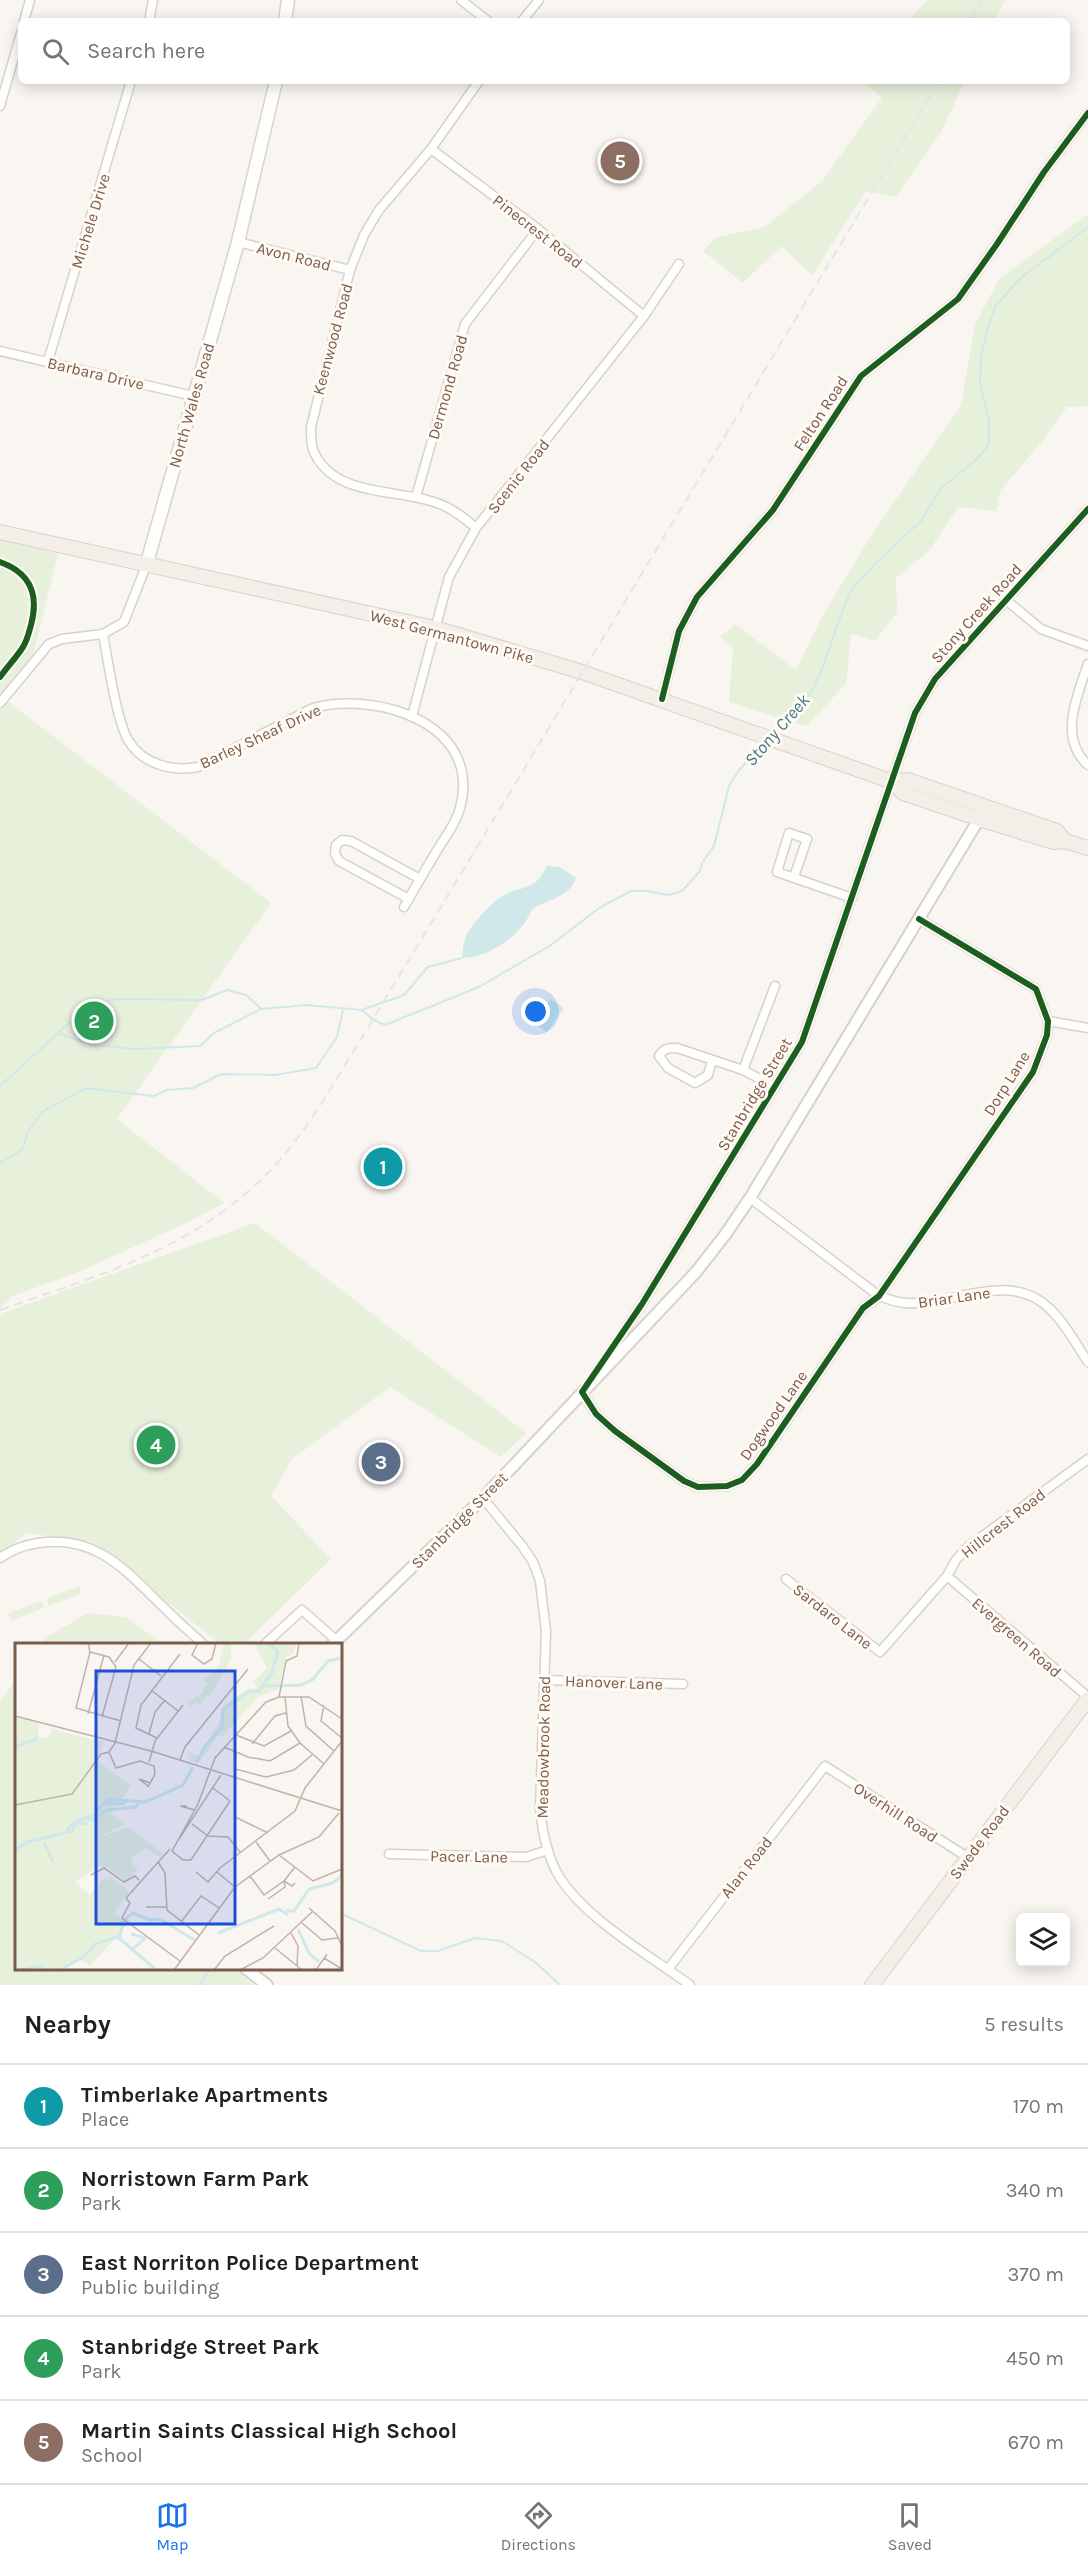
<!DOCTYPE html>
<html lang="en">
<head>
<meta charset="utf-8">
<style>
  :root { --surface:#fff; --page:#f2f2f2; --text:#202124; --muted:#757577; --line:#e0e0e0; --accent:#1a73e8 }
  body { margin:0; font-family:Karla,sans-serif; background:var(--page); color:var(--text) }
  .controls { position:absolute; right:18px; bottom:18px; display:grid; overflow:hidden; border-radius:9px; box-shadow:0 3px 15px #0003 }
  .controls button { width:54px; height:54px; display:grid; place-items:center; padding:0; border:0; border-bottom:2px solid var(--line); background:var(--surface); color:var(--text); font:30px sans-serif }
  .you { position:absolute; left:536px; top:1012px; width:21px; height:21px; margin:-15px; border:4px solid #fff; border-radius:50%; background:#1a73e8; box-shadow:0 0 0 9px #1a73e833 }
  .badge { display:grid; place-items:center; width:39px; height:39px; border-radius:50%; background:var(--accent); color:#fff; font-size:20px; font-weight:700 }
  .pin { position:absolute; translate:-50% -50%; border:3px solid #fff; box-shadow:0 2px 6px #0006 }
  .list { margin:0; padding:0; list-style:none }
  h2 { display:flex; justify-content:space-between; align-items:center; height:78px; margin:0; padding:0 24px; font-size:26px }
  h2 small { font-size:20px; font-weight:400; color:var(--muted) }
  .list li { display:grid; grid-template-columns:39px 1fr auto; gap:18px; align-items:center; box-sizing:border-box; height:84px; padding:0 24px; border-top:2px solid var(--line) }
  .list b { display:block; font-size:22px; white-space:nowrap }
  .list p { margin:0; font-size:20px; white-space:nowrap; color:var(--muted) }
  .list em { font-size:20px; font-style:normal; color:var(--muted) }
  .icon { flex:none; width:33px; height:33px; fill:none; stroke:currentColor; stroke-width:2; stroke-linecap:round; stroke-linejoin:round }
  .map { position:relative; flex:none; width:1088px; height:1985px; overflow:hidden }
  .search { position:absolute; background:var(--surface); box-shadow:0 3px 15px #0003; left:18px; right:18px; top:18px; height:66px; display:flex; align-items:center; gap:15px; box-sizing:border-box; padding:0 21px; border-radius:9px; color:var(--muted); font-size:22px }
  .sheet { height:498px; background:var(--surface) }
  nav { display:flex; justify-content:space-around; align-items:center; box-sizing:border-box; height:84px; border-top:2px solid var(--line); background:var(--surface); font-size:16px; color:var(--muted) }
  nav a { display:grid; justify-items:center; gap:3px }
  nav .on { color:var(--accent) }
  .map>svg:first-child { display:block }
</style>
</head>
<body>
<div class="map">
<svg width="1088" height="1985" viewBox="0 0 1088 1985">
  <rect width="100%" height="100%" fill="#f9f5f0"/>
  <g fill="#e7f0db">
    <polygon points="927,0 1005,0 994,21 909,21"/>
    <polygon points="861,81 965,81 941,132 896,197 866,191 812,275 781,246 743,283 703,251 717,237 765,227 822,181 882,98"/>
    <polygon points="1088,214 1088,406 1067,407 1043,440 1000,491 996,511 958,507 929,551 896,578 897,612 875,641 851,634 846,684 806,726 729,702 733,649 720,637 735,624 796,670 823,615 873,533 961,405 975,325 999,279"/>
    <polygon points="0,538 58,554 33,655 2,697 271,903 117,1119 224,1203 184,1224 78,1272 13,1296 0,1309"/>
    <polygon points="255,1223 526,1433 501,1457 390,1387 292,1459 271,1496 331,1559 244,1644 220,1644 93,1542 26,1533 0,1554 0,1314"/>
    <polygon points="79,1586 82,1593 49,1606 46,1599"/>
    <polygon points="41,1601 44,1608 11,1621 8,1613"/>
    <polygon points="88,1613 126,1617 162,1644 41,1644 45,1638"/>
    <polygon points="16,1679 16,1968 234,1969 253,1985 0,1985 0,1702"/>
  </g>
  <g fill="#d0e8ea">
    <path d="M 547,866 L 560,867 L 576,878 C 568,898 549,899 532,909 C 523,934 490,958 462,958 C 463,952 463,945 465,939 C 468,928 491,903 502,896 C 523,884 533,894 547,866 Z"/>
    <polygon points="550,999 564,1008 547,1032 536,1025"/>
  </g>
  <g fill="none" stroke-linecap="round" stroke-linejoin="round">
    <g stroke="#d0e8ea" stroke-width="2">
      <polyline points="775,733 810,694 821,672 845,604 854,586 878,561 921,521 941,488 975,461 986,449 989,441 989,421 980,383 981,358 986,333 996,305 1022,277 1088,227"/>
      <polyline points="362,1010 404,995 428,967 462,958"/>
      <polyline points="58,1033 92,1045 136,1049 200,1046 214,1033 261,1009"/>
      <polyline points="0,1086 68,1024 96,1004 117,999 201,1000 227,990 246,995 261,1009 306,1005 362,1010 372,1019 385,1025 479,987 551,945 599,908 631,891 647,891 669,895 682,891 700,871 702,863 714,846 729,786 739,770 766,742"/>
      <polyline points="0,1163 22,1150 28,1132 42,1112 86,1088 153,1096 167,1090 193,1088 221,1074 275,1075 316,1068 337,1037 343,1010"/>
      <polyline points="340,1913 421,1951 438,1951 475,1938 502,1941 535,1962 560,1985"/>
      <polyline points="200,1985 210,1968"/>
    </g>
    <g stroke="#d7d1cb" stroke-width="11">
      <g id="minor">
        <polyline points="461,0 488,21"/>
        <polyline points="24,21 30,0"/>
        <polyline points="149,21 153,0"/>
        <polyline points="522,21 539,0"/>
        <polyline points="0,106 21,33"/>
        <polyline points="431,149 538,229 644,316"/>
        <polyline points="238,242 350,270"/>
        <polyline points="0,351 193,396"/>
        <polyline points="48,361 131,81"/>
        <polyline points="416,497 465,324 538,229"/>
        <path d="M 476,528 C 464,518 452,508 437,503 C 396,488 333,498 313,450 C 311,443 311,434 311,427 L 350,270 L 364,235 L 379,210 L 431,149 L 479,81"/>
        <polyline points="1006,600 1041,629 1088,646"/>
        <path d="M 103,634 C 108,661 116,718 128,740 C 142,764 172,772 198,767 L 313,708 C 376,691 483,723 460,808 C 457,821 448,833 441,844 C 428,865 416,886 404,907"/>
        <path d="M 1088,664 C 1077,696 1058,738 1088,765"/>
        <polyline points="662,699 679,631 697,597 773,510 861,376 958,299 997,244 1044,172 1088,113"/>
        <polyline points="0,703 49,644 62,639 103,634 124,622 146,566"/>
        <polyline points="412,716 449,577 476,528 644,316 679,264"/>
        <polyline points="794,877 807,839 789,833 777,872 852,898"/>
        <polyline points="409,899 339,861 335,854 336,845 342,840 351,841 420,879"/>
        <polyline points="1048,1021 1088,1028"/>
        <path d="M 712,1061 L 708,1075 L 695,1083 L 668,1068 L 659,1056 C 664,1048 668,1048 677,1048 L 743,1070 L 775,1087"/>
        <polyline points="743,1070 775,986"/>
        <path d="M 750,1198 L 879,1296 C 888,1299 897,1303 906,1303 C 953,1306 1010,1269 1050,1309 C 1065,1323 1076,1344 1088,1362"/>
        <polyline points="593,1377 642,1304 802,1042 915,713 935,679 1088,509"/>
        <polyline points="584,1390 582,1392 596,1414 615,1431 684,1481 698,1487 727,1486 742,1480 757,1464 863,1308 879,1296 1033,1072 1047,1035 1048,1021 1036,989 919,919"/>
        <path d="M 483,1498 L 523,1547 L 533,1562 L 540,1581 L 546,1631 L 540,1808 C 542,1830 546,1851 556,1871 C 580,1916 649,1955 690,1985"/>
        <path d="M 0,1558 C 11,1550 25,1545 38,1543 C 90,1535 119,1563 153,1597 C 169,1613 186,1629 203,1644"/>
        <polyline points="947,1576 1088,1697"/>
        <polyline points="786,1579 880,1652 947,1576 956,1560 969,1546 1088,1459"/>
        <polyline points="265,1644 302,1610 336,1640"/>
        <polyline points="545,1680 683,1684"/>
        <polyline points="389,1854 526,1857 548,1850"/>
        <polyline points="668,1969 825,1766 967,1857"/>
      </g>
    </g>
    <g stroke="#d7d1cb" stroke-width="14">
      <g id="tertiary">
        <polyline points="333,1644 483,1498 696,1272 725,1235 750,1198 979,819"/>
        <polyline points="245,1968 267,1985"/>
      </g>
    </g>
    <g stroke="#d9d2cb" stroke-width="15">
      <g id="secondary">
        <polyline points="285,21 288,0"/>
        <polyline points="146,566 238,242 276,81"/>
      </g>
    </g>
    <g stroke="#dad1cc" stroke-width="16">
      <g id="primary">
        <polyline points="0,532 435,628 582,672 893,782 908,780 1057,831 1065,841"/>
        <polyline points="893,782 903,793 979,819 1054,842 1065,841 1088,848"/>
        <polyline points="872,1985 1088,1699"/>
      </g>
    </g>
    <use href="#minor" stroke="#fefefd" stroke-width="8"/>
    <use href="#tertiary" stroke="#fefefd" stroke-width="10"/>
    <use href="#secondary" stroke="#fefefd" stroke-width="12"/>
    <use href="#primary" stroke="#f3eee8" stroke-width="14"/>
    <g stroke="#e6e3e7" stroke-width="2" stroke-dasharray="9 6" stroke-linecap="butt">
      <polyline points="972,21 981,0"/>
      <path d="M 0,1310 C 105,1273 202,1247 279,1161 C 312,1124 336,1078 363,1036 L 939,81"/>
    </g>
    <g stroke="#fffaf3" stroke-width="10">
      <g id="cycleway">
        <path d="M 0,562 C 31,573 39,595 31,625 C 29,632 27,641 23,647 C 16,658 7,667 0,677"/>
        <polyline points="662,699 679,631 697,597 773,510 861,376 958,299 997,244 1044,172 1088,113"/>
        <polyline points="919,919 1036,989 1048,1021 1047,1035 1033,1072 879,1296 863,1308 757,1464 742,1480 727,1486 698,1487 684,1481 615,1431 596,1414 582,1392 642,1304 802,1042 915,713 935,679 1088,509"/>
      </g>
    </g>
    <use href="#cycleway" stroke="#1b5e20" stroke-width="6"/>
  </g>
  <g text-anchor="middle" stroke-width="6" stroke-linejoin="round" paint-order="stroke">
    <g font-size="16" fill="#7a5c4d" stroke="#fffaf3">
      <text transform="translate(90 221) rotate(-73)" y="6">Michele Drive</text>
      <text transform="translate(538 231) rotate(38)" y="6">Pinecrest Road</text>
      <text transform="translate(294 256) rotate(14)" y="6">Avon Road</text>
      <text transform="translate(332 339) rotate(-75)" y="6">Keenwood Road</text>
      <text transform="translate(96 373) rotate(13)" y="6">Barbara Drive</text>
      <text transform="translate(447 387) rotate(-74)" y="6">Dermond Road</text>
      <text transform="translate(191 405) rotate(-74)" y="6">North Wales Road</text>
      <text transform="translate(820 413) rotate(-57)" y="6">Felton Road</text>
      <text transform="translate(518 476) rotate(-52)" y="6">Scenic Road</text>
      <text transform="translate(976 613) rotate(-48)" y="6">Stony Creek Road</text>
      <text transform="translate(452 636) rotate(15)" y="6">West Germantown Pike</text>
      <text transform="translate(260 736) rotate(-25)" y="6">Barley Sheaf Drive</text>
      <text transform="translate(1006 1083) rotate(-58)" y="6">Dorp Lane</text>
      <text transform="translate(754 1094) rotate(-59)" y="6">Stanbridge Street</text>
      <text transform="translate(954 1297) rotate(-8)" y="6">Briar Lane</text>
      <text transform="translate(773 1415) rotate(-55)" y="6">Dogwood Lane</text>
      <text transform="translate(459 1520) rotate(-45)" y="6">Stanbridge Street</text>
      <text transform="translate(1003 1523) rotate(-38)" y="6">Hillcrest Road</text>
      <text transform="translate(833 1616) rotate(38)" y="6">Sardaro Lane</text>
      <text transform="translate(1017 1637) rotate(41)" y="6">Evergreen Road</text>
      <text transform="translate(614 1682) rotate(2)" y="6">Hanover Lane</text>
      <text transform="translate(543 1747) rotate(-89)" y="6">Meadowbrook Road</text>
      <text transform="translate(896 1812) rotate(33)" y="6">Overhill Road</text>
      <text transform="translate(979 1842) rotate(-53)" y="6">Swede Road</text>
      <text transform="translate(469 1856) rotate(1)" y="6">Pacer Lane</text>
      <text transform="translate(746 1867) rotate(-52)" y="6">Alan Road</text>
    </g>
    <g font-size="18" font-style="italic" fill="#437c86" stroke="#fffaf3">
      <text transform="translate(777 730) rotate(-49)" y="6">Stony Creek</text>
    </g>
  </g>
  <g transform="translate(15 1643)">
    <rect width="327" height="327" fill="#f9f5f0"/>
    <path d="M 209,0 L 216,0 L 216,17 L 195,53 L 191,52 L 185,63 L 181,59 L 176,64 L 171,60 L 186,51 L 193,41 L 187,35 L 194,34 L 204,23 ZM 239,0 L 281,0 L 279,10 L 271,14 L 263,46 L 243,54 L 208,93 L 203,93 L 184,120 L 174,117 L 173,109 L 183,113 L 204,80 L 208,63 L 232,46 L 243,45 L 239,38 L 252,25 ZM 0,73 L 24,81 L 23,94 L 34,95 L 37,86 L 89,99 L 81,117 L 116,143 L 96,171 L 110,181 L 81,195 L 114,184 L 148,211 L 145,214 L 131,205 L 118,214 L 116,219 L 123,227 L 111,238 L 93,225 L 84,223 L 60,239 L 75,252 L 87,237 L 97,234 L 114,249 L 99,270 L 113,281 L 75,323 L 65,316 L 49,327 L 0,327 Z" fill="#e7f0db"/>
    <path fill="none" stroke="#d0e8ea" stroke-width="3" d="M 249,43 L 286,42 L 297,37 L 313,18 L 327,15M 0,104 L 22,96M 181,120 L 190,103 L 207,85 L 208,67 L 233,49 L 244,48 L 257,30 L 263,8 L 253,0M 90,160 L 107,161 L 113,157M 76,178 L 92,167 L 121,164 L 125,158M 51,189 L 56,182 L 76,172M 29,199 L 38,219M 0,207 L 13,199 L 57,188 L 61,180 L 70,181 L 93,156 L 130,159 L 142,154 L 168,142 L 178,124M 271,268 L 279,268 L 294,246 L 317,240 L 327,233M 283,286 L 294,310 L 304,319M 203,290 L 264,266 L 273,272M 116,291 L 130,295 L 118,306M 103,294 L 140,326M 8,327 L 23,323 L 30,327M 45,327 L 68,314 L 80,301 L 105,293 L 108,278 L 118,270 L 135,277 L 145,276 L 179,297"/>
    <path fill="none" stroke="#c2b3aa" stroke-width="1.5" d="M 73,0 L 75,9 L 61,65 L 106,78M 183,0 L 177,12 L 189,21 L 197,16 L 201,0M 75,9 L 94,14 L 101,24 L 87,74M 124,16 L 146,33M 100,19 L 114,0M 136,47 L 163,68M 286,53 L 291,83 L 319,108M 264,54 L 271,18 L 282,13 L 284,0M 270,54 L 273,83 L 285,100 L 309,121M 309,62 L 306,78 L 327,95M 73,71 L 89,12M 0,73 L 136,108 L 327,168M 134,91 L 140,69 L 150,57M 221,92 L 249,103 L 276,88M 142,95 L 121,85 L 126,62 L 165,11M 100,100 L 94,109 L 101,125 L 125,118 L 139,123 L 140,131 L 133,144M 100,100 L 119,22 L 136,0M 237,101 L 260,73 L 271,70M 209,104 L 233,114 L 255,118 L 285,100M 221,111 L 220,126 L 251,134 L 279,127 L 297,112M 165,117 L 170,104 L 233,26M 134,119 L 140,98 L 168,62M 133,143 L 124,136 L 135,140M 198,145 L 215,158M 215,158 L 176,217 L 168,217 L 157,208 L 183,161 L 200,115 L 251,59 L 264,54 L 294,54 L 327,76M 0,162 L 57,151 L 86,111 L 94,109M 172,163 L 165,163 L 180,167M 220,174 L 253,190M 177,181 L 193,193 L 213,194 L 226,210M 164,196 L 206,132M 241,199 L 255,218M 155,206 L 111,255 L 115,260 L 107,275 L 165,318M 264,212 L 298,238 L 327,226M 143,219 L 150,230 L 152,267 L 184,292M 181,229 L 193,239 L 205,225 L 280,168 L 290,145 L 327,98M 202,229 L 220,244M 76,232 L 89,225 L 109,239 L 120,233 L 124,237M 235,233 L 249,252 L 269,238 L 277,243 L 280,240M 253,256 L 270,244 L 269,238 L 280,224M 131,264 L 151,264M 294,265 L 320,288 L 327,303M 166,279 L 186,253 L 204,265M 287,280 L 307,297 L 323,295M 276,290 L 283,303 L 282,323M 260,305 L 287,327M 309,315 L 327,326M 159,327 L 220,244 L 264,212 L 304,194 L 324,170M 199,327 L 210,313 L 259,283M 225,327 L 248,315 L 297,269M 301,327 L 312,311"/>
    <path fill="#1d4ed8" fill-opacity="0.15" stroke="#1d4ed8" stroke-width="3" d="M 81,28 L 220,28 L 220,281 L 81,281 Z"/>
    <rect width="327" height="327" fill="none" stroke="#7a5c4d" stroke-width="3"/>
  </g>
</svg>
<div class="controls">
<button><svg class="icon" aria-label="layers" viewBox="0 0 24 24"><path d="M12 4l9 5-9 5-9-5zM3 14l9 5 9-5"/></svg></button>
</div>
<div class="you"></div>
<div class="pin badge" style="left:383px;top:1167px;background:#0f9aa8">1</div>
<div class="pin badge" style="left:94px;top:1021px;background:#2e9e5b">2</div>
<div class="pin badge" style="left:381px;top:1462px;background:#5c6f8a">3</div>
<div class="pin badge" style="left:156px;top:1445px;background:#2e9e5b">4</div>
<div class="pin badge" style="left:620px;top:161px;background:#8d6e63">5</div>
<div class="search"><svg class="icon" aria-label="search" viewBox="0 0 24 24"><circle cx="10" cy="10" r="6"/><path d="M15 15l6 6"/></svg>Search here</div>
</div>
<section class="sheet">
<h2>Nearby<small>5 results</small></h2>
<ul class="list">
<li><span class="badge" style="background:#0f9aa8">1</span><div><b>Timberlake Apartments</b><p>Place</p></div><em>170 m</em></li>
<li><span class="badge" style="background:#2e9e5b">2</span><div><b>Norristown Farm Park</b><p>Park</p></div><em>340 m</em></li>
<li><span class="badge" style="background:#5c6f8a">3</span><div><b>East Norriton Police Department</b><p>Public building</p></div><em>370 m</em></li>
<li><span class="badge" style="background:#2e9e5b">4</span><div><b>Stanbridge Street Park</b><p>Park</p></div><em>450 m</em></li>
<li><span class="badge" style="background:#8d6e63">5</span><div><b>Martin Saints Classical High School</b><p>School</p></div><em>670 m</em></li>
</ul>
</section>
<nav>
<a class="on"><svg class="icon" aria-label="map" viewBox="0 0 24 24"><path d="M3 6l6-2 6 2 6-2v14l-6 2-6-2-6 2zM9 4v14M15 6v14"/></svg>Map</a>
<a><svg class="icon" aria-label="directions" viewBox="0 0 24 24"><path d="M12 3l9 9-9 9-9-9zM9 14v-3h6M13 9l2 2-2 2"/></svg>Directions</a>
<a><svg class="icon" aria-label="saved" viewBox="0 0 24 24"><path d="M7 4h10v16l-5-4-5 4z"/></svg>Saved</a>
</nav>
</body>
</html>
